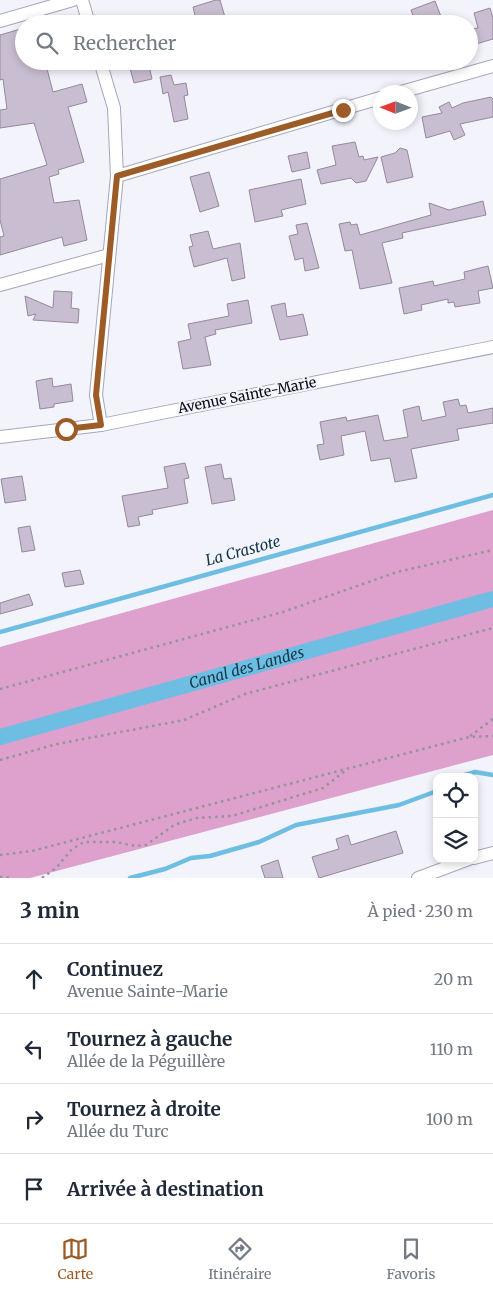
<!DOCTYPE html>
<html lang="fr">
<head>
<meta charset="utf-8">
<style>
  :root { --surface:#fff; --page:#f6f6f7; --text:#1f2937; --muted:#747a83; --line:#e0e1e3; --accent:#9d5c27 }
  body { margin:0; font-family:Merriweather,serif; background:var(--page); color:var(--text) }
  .controls { position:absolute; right:15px; bottom:15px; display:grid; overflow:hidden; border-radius:10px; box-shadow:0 2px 8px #0003 }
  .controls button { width:45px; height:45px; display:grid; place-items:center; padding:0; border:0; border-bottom:1px solid var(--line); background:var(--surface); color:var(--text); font:25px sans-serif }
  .compass { position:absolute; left:373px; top:85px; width:45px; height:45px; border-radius:50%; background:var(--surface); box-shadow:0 2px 8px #0003; rotate:271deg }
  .stop { position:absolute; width:15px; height:15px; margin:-11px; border:4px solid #9d5c27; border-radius:50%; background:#fff }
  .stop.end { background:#9d5c27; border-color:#fff; box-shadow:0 1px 5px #0008 }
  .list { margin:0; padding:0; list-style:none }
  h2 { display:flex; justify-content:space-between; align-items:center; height:65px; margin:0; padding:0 20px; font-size:21px }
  h2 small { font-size:16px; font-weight:400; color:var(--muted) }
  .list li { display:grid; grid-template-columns:32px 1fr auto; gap:15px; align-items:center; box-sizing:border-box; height:70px; padding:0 20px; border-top:1px solid var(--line) }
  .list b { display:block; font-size:19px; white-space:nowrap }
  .list p { margin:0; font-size:16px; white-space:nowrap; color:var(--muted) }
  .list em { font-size:16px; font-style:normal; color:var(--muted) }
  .icon { flex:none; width:28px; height:28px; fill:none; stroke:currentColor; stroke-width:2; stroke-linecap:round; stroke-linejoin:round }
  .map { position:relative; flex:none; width:493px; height:878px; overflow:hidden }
  .search { position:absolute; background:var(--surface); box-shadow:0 2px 8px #0003; left:15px; right:15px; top:15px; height:55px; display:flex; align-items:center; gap:12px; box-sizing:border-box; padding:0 18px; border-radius:28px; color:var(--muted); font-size:19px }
  .sheet { height:345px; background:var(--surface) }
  nav { display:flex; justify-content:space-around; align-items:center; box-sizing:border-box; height:70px; border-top:1px solid var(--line); background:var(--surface); font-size:14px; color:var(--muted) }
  nav a { display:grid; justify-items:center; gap:2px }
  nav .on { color:var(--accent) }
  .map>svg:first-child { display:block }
</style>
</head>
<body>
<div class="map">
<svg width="493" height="878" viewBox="0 0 493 878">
  <rect width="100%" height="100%" fill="#f2f3fb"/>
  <polygon fill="#dea0cd" points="493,510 493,755 30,878 0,878 0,647"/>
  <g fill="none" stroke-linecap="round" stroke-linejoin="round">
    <g stroke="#6ebee3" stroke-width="4.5">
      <polyline points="0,632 493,495"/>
      <polyline points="458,777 475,772 493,775"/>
      <polyline points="130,878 165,869 191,858 210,856 259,842 296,825 399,805 437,791"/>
    </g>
    <path stroke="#6ebee3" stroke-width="16" id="s1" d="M 0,737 L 493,599"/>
  </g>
  <g fill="#c9bed1" stroke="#93899b">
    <polygon points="216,0 220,0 227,24 197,24 193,7"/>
    <polygon points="435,1 442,19 430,24 416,24 411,10"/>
    <polygon points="490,8 493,18 493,39 476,44 472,29 478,28 474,13"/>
    <polygon points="24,28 24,61 45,61 53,92 82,84 87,102 68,107 84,162 58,170 59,174 49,177 54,203 79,200 87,240 64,246 62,237 0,255 0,237 4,236 0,220 0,179 47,165 34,123 0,128 0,110 7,109 3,79 0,80 0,35"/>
    <polygon points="128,61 148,61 152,79 134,83"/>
    <polygon points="171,75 174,85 186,83 188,95 184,96 188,119 174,122 168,92 163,94 160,77"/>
    <polygon points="491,97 493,99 493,117 460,124 465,135 454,140 450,131 426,138 422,117 442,113 439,107 449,102 452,108 463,103"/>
    <polygon points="355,142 359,157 363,156 364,160 378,157 366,181 356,183 351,178 321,184 317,170 336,165 332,146"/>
    <polygon points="400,148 407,150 413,177 387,183 381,157 395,153"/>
    <polygon points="307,152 310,168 292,172 288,156"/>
    <polygon points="209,172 219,206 200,212 190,177"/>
    <polygon points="301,179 306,204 281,210 283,216 255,222 249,190"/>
    <polygon points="483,201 486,215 402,233 403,238 382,243 392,283 360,289 352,250 345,251 339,224 350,222 351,225 357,224 360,235 431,215 429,203 449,210"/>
    <polygon points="307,223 319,268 305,271 303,258 295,260 289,236 298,234 296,225"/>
    <polygon points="208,231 213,249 240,243 245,278 232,281 227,258 194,267 189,247 193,246 190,235"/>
    <polygon points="488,266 493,288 478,291 480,303 455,307 454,302 448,303 448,299 421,305 422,310 404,314 399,288 433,281 434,286 465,279 464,272"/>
    <polygon points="54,291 72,292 71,308 79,309 78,323 33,320 36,314 28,316 25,296 53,308"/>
    <polygon points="248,300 252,323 215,330 216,334 205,337 211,365 183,369 178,342 191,339 188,324 229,316 227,304"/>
    <polygon points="285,303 287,317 303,314 308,335 280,340 271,306"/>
    <polygon points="52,378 53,387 71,384 73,401 54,404 54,407 40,409 36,381"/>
    <polygon points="458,399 460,406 466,405 468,413 493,408 493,423 457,429 459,440 411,449 417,478 395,482 390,458 371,461 365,431 341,436 344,455 320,460 317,445 324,444 320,422 346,417 347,421 378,415 384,441 408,437 403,410 419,406 422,421 446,416 443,402"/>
    <polygon points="185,463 189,478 184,479 188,503 152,510 153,514 138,517 140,525 128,527 122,496 168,488 164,467"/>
    <polygon points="221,464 224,479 231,478 235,500 212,504 205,467"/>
    <polygon points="22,476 26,500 5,503 1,479"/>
    <polygon points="30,526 35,550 22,552 18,528"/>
    <polygon points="80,570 84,584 65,587 62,573"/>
    <polygon points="29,594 33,605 0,614 0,603"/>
    <polygon points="396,831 403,853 319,878 312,857 339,849 336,839 348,835 351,845"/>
    <polygon points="278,860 283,878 265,878 261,866"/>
  </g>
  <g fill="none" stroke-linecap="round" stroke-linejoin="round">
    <g stroke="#a5a7ba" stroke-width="14">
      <g id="street">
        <polyline points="82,0 89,24"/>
        <polyline points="0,21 73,0"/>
        <polyline points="100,61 114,108 117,176 96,395 101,425"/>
        <polyline points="401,92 493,66"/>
        <polyline points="117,176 380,98"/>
        <polyline points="0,285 109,255"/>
        <polyline points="0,437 101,425 493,347"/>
        <polyline points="474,858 493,853"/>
        <polyline points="418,878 469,859"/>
      </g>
    </g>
    <g stroke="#93949b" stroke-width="2.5" stroke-dasharray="2.5 4" stroke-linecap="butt">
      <polyline points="0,689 283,612 397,572 493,550"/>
      <polyline points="470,736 493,719"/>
      <polyline points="0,760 57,744 184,720 245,694 493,628"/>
      <polyline points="0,855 32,851 469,737 493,736"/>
      <polyline points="0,877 12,878"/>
      <polyline points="42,878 56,868 72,849 84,842 116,842 135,846 146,845 174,825 196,818 232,816 323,788 345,771"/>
    </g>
    <use href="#street" stroke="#fff" stroke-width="12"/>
  </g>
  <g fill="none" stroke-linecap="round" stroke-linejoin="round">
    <polyline stroke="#9d5c27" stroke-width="6" points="66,429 101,425 96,395 117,176 343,110"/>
  </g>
  <g text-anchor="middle" stroke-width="4.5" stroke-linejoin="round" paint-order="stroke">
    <g font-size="14" fill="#0b0b12" stroke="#f2f3fb">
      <text transform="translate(247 395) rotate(-11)" y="5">Avenue Sainte-Marie</text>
    </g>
    <g font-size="15" font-style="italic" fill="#143848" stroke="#f2f3fb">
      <text transform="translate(243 551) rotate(-15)" y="5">La Crastote</text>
      <text dy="5" stroke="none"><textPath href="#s1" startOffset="256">Canal des Landes</textPath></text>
    </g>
  </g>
</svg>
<div class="controls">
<button><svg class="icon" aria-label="locate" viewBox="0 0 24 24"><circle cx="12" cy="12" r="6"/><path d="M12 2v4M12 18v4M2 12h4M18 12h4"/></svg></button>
<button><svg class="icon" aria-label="layers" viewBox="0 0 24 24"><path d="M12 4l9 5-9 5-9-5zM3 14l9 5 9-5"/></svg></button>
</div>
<svg class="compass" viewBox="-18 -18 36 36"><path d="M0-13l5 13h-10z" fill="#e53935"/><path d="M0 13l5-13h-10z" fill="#747a83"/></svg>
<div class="stop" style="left:66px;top:429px"></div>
<div class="stop end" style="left:343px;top:110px"></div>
<div class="search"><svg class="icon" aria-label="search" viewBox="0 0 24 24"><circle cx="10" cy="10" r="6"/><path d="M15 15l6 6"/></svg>Rechercher</div>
</div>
<section class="sheet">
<h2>3 min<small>À pied · 230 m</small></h2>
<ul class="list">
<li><svg class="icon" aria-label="ahead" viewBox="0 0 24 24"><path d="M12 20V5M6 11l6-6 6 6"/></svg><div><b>Continuez</b><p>Avenue Sainte-Marie</p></div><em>20 m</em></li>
<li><svg class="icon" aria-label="left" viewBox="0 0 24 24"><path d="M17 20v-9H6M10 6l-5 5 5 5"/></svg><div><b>Tournez à gauche</b><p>Allée de la Péguillère</p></div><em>110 m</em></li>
<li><svg class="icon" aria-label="right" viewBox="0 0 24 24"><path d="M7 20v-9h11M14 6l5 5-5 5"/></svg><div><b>Tournez à droite</b><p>Allée du Turc</p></div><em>100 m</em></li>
<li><svg class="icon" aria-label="arrive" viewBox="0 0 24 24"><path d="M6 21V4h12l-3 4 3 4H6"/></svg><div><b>Arrivée à destination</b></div></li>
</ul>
</section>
<nav>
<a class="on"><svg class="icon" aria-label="map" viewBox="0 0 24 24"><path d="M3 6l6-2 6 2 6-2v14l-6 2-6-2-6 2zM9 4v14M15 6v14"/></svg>Carte</a>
<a><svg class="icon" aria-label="directions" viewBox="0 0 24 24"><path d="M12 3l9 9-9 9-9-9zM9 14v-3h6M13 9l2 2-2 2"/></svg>Itinéraire</a>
<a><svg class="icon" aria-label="saved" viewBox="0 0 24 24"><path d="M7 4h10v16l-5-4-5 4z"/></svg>Favoris</a>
</nav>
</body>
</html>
